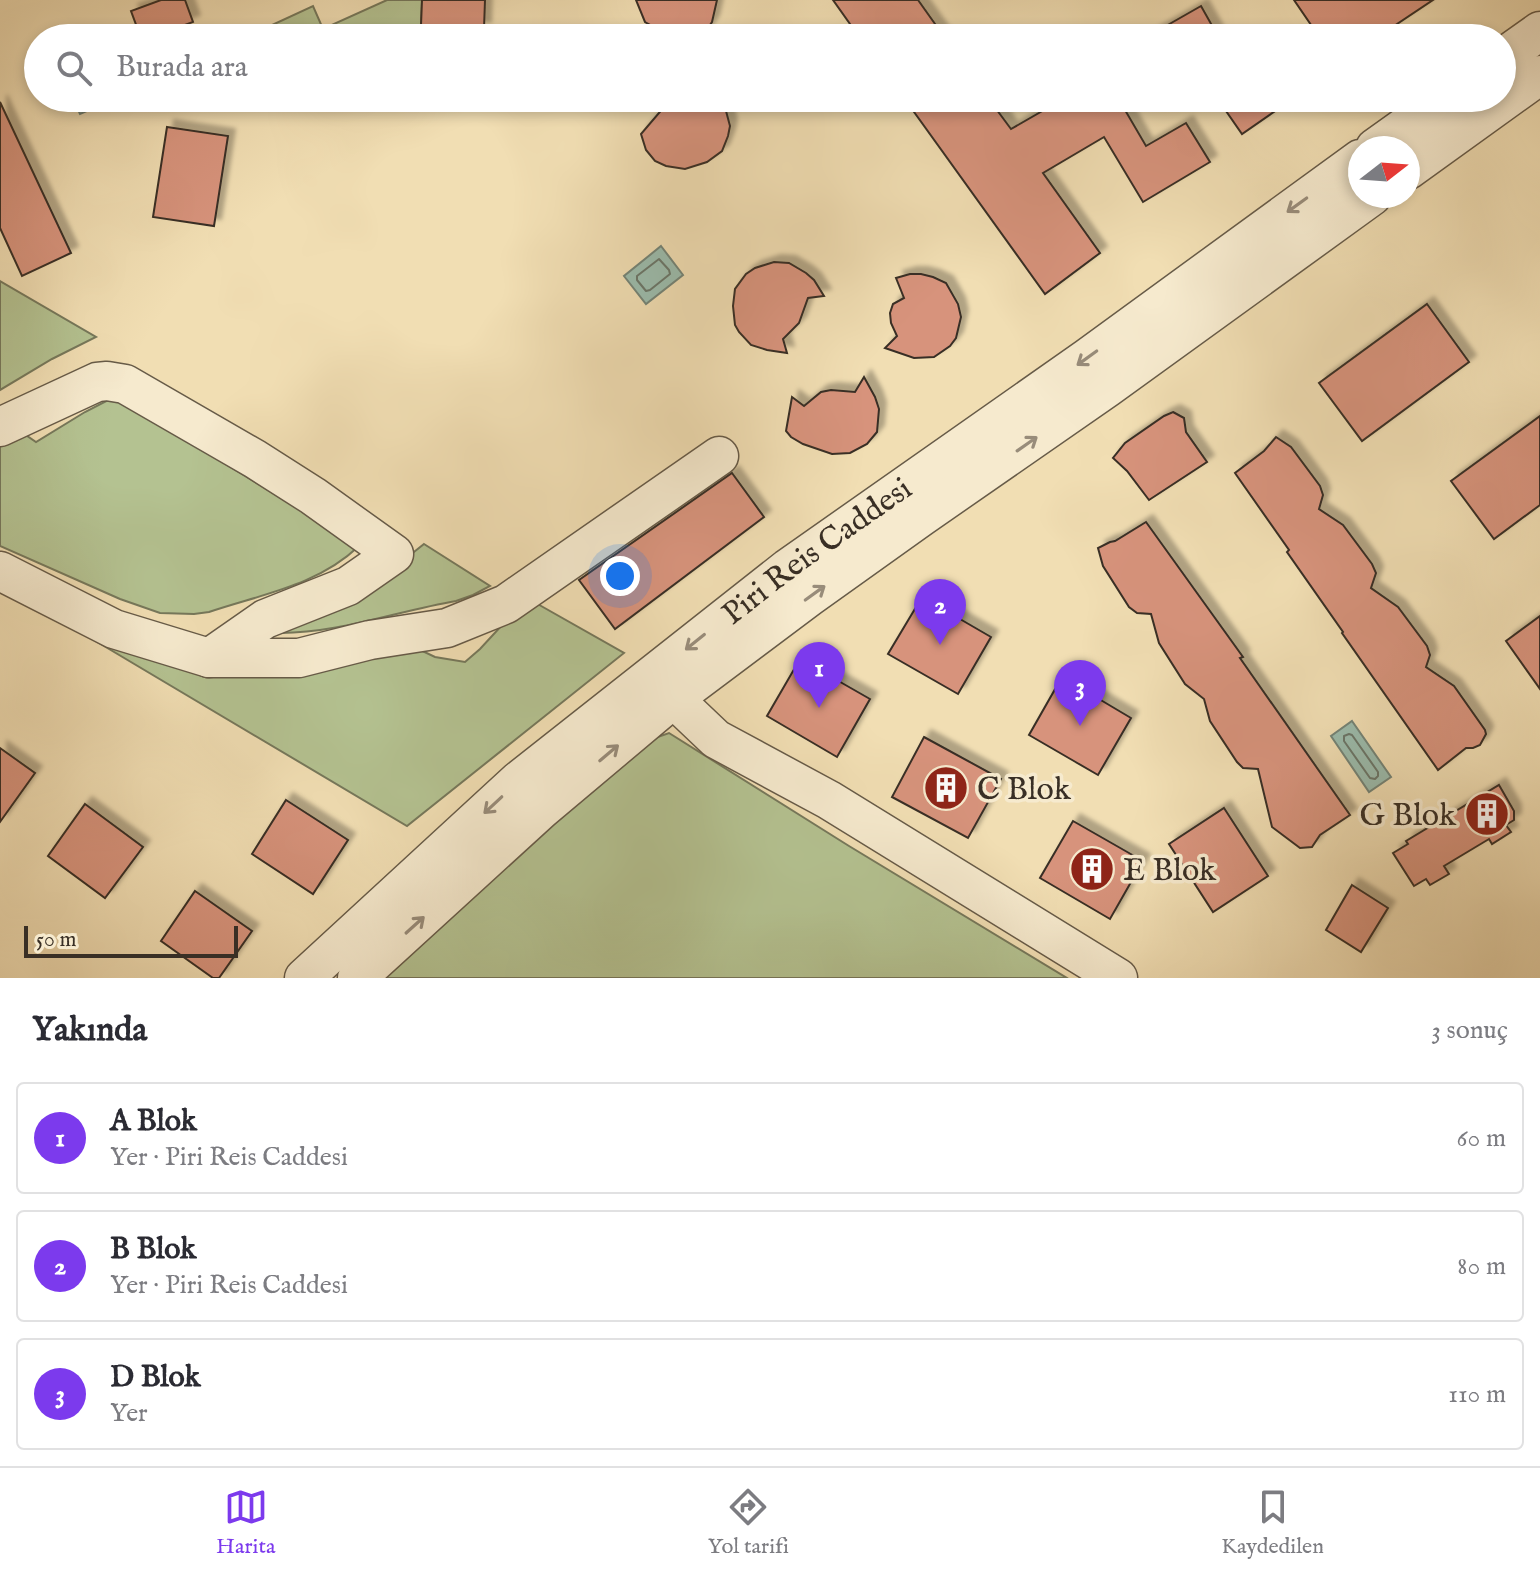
<!DOCTYPE html>
<html lang="tr">
<head>
<meta charset="utf-8">
<style>
  :root { --surface:#fff; --page:#f7f7f7; --text:#2b2b33; --muted:#7c7c81; --line:#e1e1e2; --accent:#7c3aed }
  body { margin:0; font-family:"IM FELL English",serif; background:var(--page); color:var(--text) }
  .compass { position:absolute; left:1348px; top:136px; width:72px; height:72px; border-radius:50%; background:var(--surface); box-shadow:0 4px 12px #0003; rotate:73deg }
  .scale { position:absolute; left:24px; bottom:20px; width:214px; box-sizing:border-box; padding-left:8px; border:4px solid #392f25; border-top:0; font-size:22px; line-height:28px; white-space:nowrap; color:#392f25; -webkit-text-stroke:6px #f6eace; paint-order:stroke }
  .you { position:absolute; left:620px; top:576px; width:28px; height:28px; margin:-20px; border:6px solid #fff; border-radius:50%; background:#1a73e8; box-shadow:0 0 0 12px #1a73e833 }
  .badge { display:grid; place-items:center; width:52px; height:52px; border-radius:50%; background:var(--accent); color:#fff; font-size:26px; font-weight:700 }
  .pin { position:absolute; translate:-50% -66px; filter:drop-shadow(0 2px 4px #0008) }
  .pin::after { content:''; position:absolute; top:42px; width:28px; height:24px; background:inherit; clip-path:polygon(0 0,100% 0,50% 100%) }
  .list { margin:0; padding:0; list-style:none }
  h2 { display:flex; justify-content:space-between; align-items:center; height:104px; margin:0; padding:0 32px; font-size:34px }
  h2 small { font-size:26px; font-weight:400; color:var(--muted) }
  .list li { display:grid; grid-template-columns:52px 1fr auto; gap:24px; align-items:center; box-sizing:border-box; height:112px; margin:0 16px 16px; padding:0 16px; border:2px solid var(--line); border-radius:8px }
  .list b { display:block; font-size:30px; white-space:nowrap }
  .list p { margin:0; font-size:26px; white-space:nowrap; color:var(--muted) }
  .list em { font-size:26px; font-style:normal; color:var(--muted) }
  .icon { flex:none; width:44px; height:44px; fill:none; stroke:currentColor; stroke-width:2; stroke-linecap:round; stroke-linejoin:round }
  .map { position:relative; flex:none; width:1540px; height:978px; overflow:hidden }
  .search { position:absolute; background:var(--surface); box-shadow:0 4px 12px #0003; left:24px; right:24px; top:24px; height:88px; display:flex; align-items:center; gap:20px; box-sizing:border-box; padding:0 28px; border-radius:44px; color:var(--muted); font-size:30px }
  .sheet { height:488px; background:var(--surface) }
  nav { display:flex; justify-content:space-around; align-items:center; box-sizing:border-box; height:112px; border-top:2px solid var(--line); background:var(--surface); font-size:22px; color:var(--muted) }
  nav a { display:grid; justify-items:center; gap:4px }
  nav .on { color:var(--accent) }
  .map>svg:first-child { display:block }
</style>
</head>
<body>
<div class="map">
<svg width="1540" height="978" viewBox="0 0 1540 978">
  <defs>
    <filter id="shadow"><feDropShadow dx="7" dy="-7" stdDeviation="2" flood-color="#0004"/></filter>
  </defs>
  <rect width="100%" height="100%" fill="#f1deb3"/>
  <filter id="stains"><feTurbulence type="fractalNoise" baseFrequency=".0025" numOctaves="4"/><feColorMatrix values="0 0 0 0 .2 0 0 0 0 .09 0 0 0 0 .02 0 0 0 .5 -.17"/></filter>
  <radialGradient id="worn" r=".72"><stop offset=".6" stop-color="#630" stop-opacity="0"/><stop offset="1" stop-color="#630" stop-opacity=".3"/></radialGradient>
  <g fill="#b4c291" stroke="#76785b" stroke-width="2">
    <polygon points="387,0 422,0 421,25 484,29 481,34 473,38 394,38 388,26 360,38 278,38 272,25 313,6 323,29"/>
    <polygon points="0,281 96,337 52,359 0,390"/>
    <path d="M 114,397 L 133,407 L 359,546 C 317,586 262,594 209,612 L 194,614 L 160,613 L 120,599 L 0,546 L 0,440 L 17,429 L 36,442 L 85,412 Z"/>
    <path d="M 424,544 L 490,586 L 473,595 L 456,601 C 397,611 337,634 277,633 L 375,583 Z"/>
    <polygon points="527,598 624,653 407,826 67,624 122,640 412,646 435,657 465,662 480,649"/>
    <polygon points="669,733 849,846 1067,978 385,978 628,755 652,739"/>
  </g>
  <g fill="#9bbcad" stroke="#748477" stroke-width="2">
    <polygon points="73,98 107,98 108,102 80,114"/>
    <polygon points="661,246 683,275 646,304 624,276"/>
    <polygon points="1352,721 1391,777 1369,792 1331,736"/>
  </g>
  <g fill="none" stroke-linecap="round" stroke-linejoin="round">
    <g stroke="#6a7669" stroke-width="2">
      <polygon points="659,259 669,270 670,274 650,290 646,291 637,280 637,276"/>
      <polygon points="1349,734 1352,735 1378,772 1378,776 1375,779 1370,778 1344,741 1344,736"/>
    </g>
  </g>
  <g fill="#d7937b" stroke="#392f25" stroke-width="2" filter="url(#shadow)">
    <polygon points="161,0 185,0 193,22 171,30 174,38 141,38 131,11"/>
    <polygon points="422,0 485,0 484,29 421,25"/>
    <polygon points="636,0 717,0 712,22 701,38 687,38 681,28 667,30 654,27 645,22"/>
    <polygon points="833,0 918,0 945,38 860,38"/>
    <polygon points="1294,0 1433,0 1376,38 1320,38"/>
    <polygon points="1201,6 1219,38 1145,38"/>
    <polygon points="699,98 716,98 726,111 730,126 728,136 722,151 707,162 685,169 666,166 655,161 646,150 641,134 664,107 673,102 698,100"/>
    <polygon points="904,98 988,98 1011,129 1065,98 1118,98 1146,146 1186,123 1210,162 1143,202 1104,137 1043,173 1100,253 1045,294"/>
    <polygon points="1217,98 1294,98 1242,134"/>
    <polygon points="0,102 71,253 22,276 0,228"/>
    <polygon points="167,127 228,136 214,226 153,217"/>
    <polygon points="774,262 789,263 806,273 814,280 824,296 808,298 799,323 783,339 787,353 767,350 751,345 739,332 735,325 733,306 735,289 746,274 755,268"/>
    <polygon points="910,274 921,274 933,277 946,283 958,304 961,317 956,338 950,346 934,357 914,358 885,348 897,336 891,323 890,313 893,304 904,298 896,278"/>
    <polygon points="1427,304 1469,362 1362,441 1319,383"/>
    <polygon points="864,377 875,397 879,409 877,432 867,444 850,453 832,454 803,444 791,437 786,431 792,397 804,406 821,392 831,390 855,392"/>
    <polygon points="1173,412 1184,418 1186,432 1207,462 1149,500 1127,471 1113,458 1125,443 1164,416"/>
    <polygon points="1540,416 1540,505 1494,539 1451,481"/>
    <polygon points="1276,437 1291,447 1320,486 1323,495 1319,509 1343,525 1372,564 1376,573 1371,588 1398,607 1427,646 1430,655 1426,667 1454,686 1485,730 1486,734 1480,745 1473,748 1466,748 1438,770 1342,633 1343,632 1287,552 1289,550 1235,473 1264,451"/>
    <polygon points="732,473 764,517 615,629 579,580"/>
    <polygon points="1146,522 1243,657 1240,658 1350,815 1320,835 1312,847 1300,848 1272,827 1258,769 1243,768 1237,762 1210,721 1204,699 1185,684 1159,643 1151,614 1137,613 1129,607 1103,566 1098,548 1110,542 1115,541"/>
    <polygon points="922,597 991,637 958,694 888,654"/>
    <polygon points="1540,616 1540,689 1506,641"/>
    <polygon points="800,659 870,699 837,757 767,716"/>
    <polygon points="1062,677 1131,718 1098,775 1029,735"/>
    <polygon points="924,737 1001,779 968,838 892,797"/>
    <polygon points="0,748 35,773 0,822"/>
    <polygon points="1499,785 1514,811 1514,820 1506,825 1511,832 1492,844 1489,839 1444,866 1449,874 1430,885 1426,879 1414,886 1393,853 1408,844 1406,841"/>
    <polygon points="286,800 348,840 313,894 252,854"/>
    <polygon points="85,804 143,847 105,898 48,856"/>
    <polygon points="1224,808 1268,876 1213,912 1169,844"/>
    <polygon points="1073,821 1143,861 1110,919 1040,878"/>
    <polygon points="1352,885 1388,908 1361,952 1326,930"/>
    <polygon points="195,891 252,931 219,978 213,978 161,941"/>
  </g>
  <g fill="none" stroke-linecap="round" stroke-linejoin="round">
    <g stroke="#675b48" stroke-width="41">
      <g id="minor">
        <polyline points="1502,58 1540,31"/>
        <polyline points="1375,148 1445,98"/>
        <polyline points="1408,170 1540,75"/>
        <polyline points="0,427 97,382 107,381 125,384 255,459 313,496 394,554 348,586 265,619 209,658"/>
        <polyline points="0,571 114,629 209,658 299,658 370,640 447,628 506,604 719,456"/>
        <polyline points="656,682 716,739 829,800 1118,978"/>
        <path id="s1" d="M 304,978 L 518,781 L 788,568 L 1087,358 L 1360,159"/>
        <polyline points="357,978 541,810 673,699 809,597 921,517 1107,388 1372,196"/>
      </g>
    </g>
    <use href="#minor" stroke="#f6eace" stroke-width="38"/>
  </g>
  <defs><path id="oneway-shaft" d="M-6 0H5M1.5-3L5.5 0L1.5 3" fill="none" stroke-width="1.6" stroke-linecap="round" stroke-linejoin="round" transform="scale(2)"/></defs>
  <g stroke="#988c7a">
    <use href="#oneway-shaft" transform="translate(1297 205) rotate(144)"/>
    <use href="#oneway-shaft" transform="translate(1087 358) rotate(144)"/>
    <use href="#oneway-shaft" transform="translate(1027 444) rotate(-35)"/>
    <use href="#oneway-shaft" transform="translate(815 593) rotate(-36)"/>
    <use href="#oneway-shaft" transform="translate(695 642) rotate(141)"/>
    <use href="#oneway-shaft" transform="translate(609 753) rotate(-40)"/>
    <use href="#oneway-shaft" transform="translate(493 805) rotate(137)"/>
    <use href="#oneway-shaft" transform="translate(415 925) rotate(-42)"/>
  </g>
  <defs>
    <g id="building-disc" transform="scale(2.3)"><circle r="9.5" fill="#8f2418" stroke="#f6eace"/><path d="M-4-6H4V6H1V3H-1V6H-4ZM-2.5-4.3h1.7v1.8h-1.7ZM.8-4.3h1.7v1.8H.8ZM-2.5-1h1.7V.8h-1.7ZM.8-1h1.7V.8H.8Z" fill="#fff"/></g>
  </defs>
  <g fill-rule="evenodd">
    <use href="#building-disc" x="946" y="788"/>
    <use href="#building-disc" x="1487" y="814"/>
    <use href="#building-disc" x="1092" y="869"/>
  </g>
  <g text-anchor="middle" stroke-width="7" stroke-linejoin="round" paint-order="stroke">
    <g font-size="32" fill="#392f25" stroke="#f6eace">
      <text dy="11" stroke="none"><textPath href="#s1" startOffset="668">Piri Reis Caddesi</textPath></text>
    </g>
    <g font-size="32" fill="#392f25" stroke="#f6eace" text-anchor="start">
      <text x="977" y="799">C Blok</text>
      <text x="1456" y="825" text-anchor="end">G Blok</text>
      <text x="1123" y="880">E Blok</text>
    </g>
  </g>
  <rect width="100%" height="100%" filter="url(#stains)"/>
  <rect width="100%" height="100%" fill="url(#worn)"/>
</svg>
<svg class="compass" viewBox="-18 -18 36 36"><path d="M0-13l5 13h-10z" fill="#e53935"/><path d="M0 13l5-13h-10z" fill="#7c7c81"/></svg>
<div class="scale">50 m</div>
<div class="you"></div>
<div class="pin badge" style="left:819px;top:708px">1</div>
<div class="pin badge" style="left:940px;top:645px">2</div>
<div class="pin badge" style="left:1080px;top:726px">3</div>
<div class="search"><svg class="icon" aria-label="search" viewBox="0 0 24 24"><circle cx="10" cy="10" r="6"/><path d="M15 15l6 6"/></svg>Burada ara</div>
</div>
<section class="sheet">
<h2>Yakında<small>3 sonuç</small></h2>
<ul class="list">
<li><span class="badge">1</span><div><b>A Blok</b><p>Yer · Piri Reis Caddesi</p></div><em>60 m</em></li>
<li><span class="badge">2</span><div><b>B Blok</b><p>Yer · Piri Reis Caddesi</p></div><em>80 m</em></li>
<li><span class="badge">3</span><div><b>D Blok</b><p>Yer</p></div><em>110 m</em></li>
</ul>
</section>
<nav>
<a class="on"><svg class="icon" aria-label="map" viewBox="0 0 24 24"><path d="M3 6l6-2 6 2 6-2v14l-6 2-6-2-6 2zM9 4v14M15 6v14"/></svg>Harita</a>
<a><svg class="icon" aria-label="directions" viewBox="0 0 24 24"><path d="M12 3l9 9-9 9-9-9zM9 14v-3h6M13 9l2 2-2 2"/></svg>Yol tarifi</a>
<a><svg class="icon" aria-label="saved" viewBox="0 0 24 24"><path d="M7 4h10v16l-5-4-5 4z"/></svg>Kaydedilen</a>
</nav>
</body>
</html>
